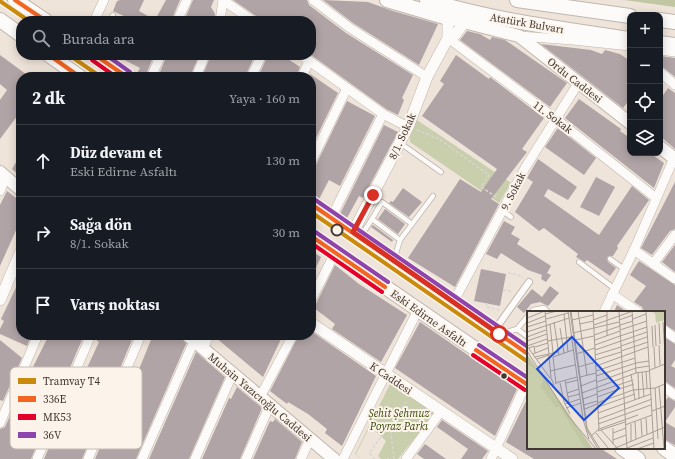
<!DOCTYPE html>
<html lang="tr">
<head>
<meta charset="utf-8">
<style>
  :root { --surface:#171b24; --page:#242831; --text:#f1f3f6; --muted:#9ea1a6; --line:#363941 }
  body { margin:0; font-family:"Source Serif 4",serif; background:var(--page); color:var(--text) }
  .controls { position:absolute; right:12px; top:12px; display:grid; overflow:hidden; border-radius:8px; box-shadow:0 2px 10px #0003 }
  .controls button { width:36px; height:36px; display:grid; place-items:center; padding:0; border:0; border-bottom:1px solid var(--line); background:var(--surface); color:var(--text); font:20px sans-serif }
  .stop { position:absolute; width:12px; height:12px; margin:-9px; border:3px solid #d93025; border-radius:50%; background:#fff }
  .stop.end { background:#d93025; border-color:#fff; box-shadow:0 1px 4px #0008 }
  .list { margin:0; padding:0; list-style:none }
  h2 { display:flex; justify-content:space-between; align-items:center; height:52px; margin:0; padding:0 16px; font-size:17px }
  h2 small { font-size:13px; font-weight:400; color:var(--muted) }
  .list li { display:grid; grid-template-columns:26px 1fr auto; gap:12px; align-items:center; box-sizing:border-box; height:72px; padding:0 16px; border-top:1px solid var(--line) }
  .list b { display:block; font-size:15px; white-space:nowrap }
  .list p { margin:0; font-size:13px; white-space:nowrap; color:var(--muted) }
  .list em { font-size:13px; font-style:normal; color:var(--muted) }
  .icon { flex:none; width:22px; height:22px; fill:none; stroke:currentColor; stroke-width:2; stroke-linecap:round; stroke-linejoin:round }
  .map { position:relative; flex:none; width:675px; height:459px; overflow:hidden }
  .search { position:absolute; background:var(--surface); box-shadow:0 2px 10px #0003; left:16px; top:16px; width:300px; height:44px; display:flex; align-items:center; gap:10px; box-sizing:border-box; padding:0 14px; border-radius:16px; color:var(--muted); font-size:15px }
  .panel { position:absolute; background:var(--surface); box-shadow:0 2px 10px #0003; left:16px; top:72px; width:300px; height:268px; border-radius:16px }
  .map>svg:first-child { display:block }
</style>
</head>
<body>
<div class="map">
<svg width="675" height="459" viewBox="0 0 675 459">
  <rect width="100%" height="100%" fill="#efe4d9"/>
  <g fill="#c9cfac">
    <polygon points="417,120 511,183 499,203 410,142 410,136"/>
    <polygon points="391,382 436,412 398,459 381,459 378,456 386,441 370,426 356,454 361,459 355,454"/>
  </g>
  <polygon fill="#c0c7a2" points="624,0 675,0 675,7"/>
  <g fill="#b1a4a7">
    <polygon points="120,0 144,0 139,11 155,20 166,0 180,0 171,21 124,21 126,17 113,11 117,1"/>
    <polygon points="193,0 214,0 211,7 215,14 214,21 184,21"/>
    <polygon points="233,0 307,0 309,5 346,33 413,75 402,98 404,100 398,115 386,109 311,55 311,21 259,21 256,16"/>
    <polygon points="323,0 368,2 393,11 438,24 419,65 353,23"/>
    <polygon points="467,31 480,34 490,40 492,37 505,40 567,83 550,107 460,40"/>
    <polygon points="541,44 591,50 602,54 605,50 620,54 630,61 630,99 623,108"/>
    <polygon points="0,55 30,77 21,77 21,111 0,139 0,100 7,90 0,84"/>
    <polygon points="115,55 154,55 145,77 135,77 140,68"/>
    <polygon points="167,55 199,55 190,77 158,77"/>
    <polygon points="211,55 255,55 245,77 202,77"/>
    <polygon points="268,55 282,55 300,67 296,77 258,77"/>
    <polygon points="456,55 489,79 490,77 544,118 522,149 527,152 491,199 499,204 455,287 408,258 460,179 481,192 497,169 422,116 444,84 440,81"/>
    <polygon points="660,56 675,58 675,77 660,65"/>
    <polygon points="310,74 338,93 311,148 311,112 314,106 311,104"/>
    <polygon points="668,88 675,93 675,149 660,136 660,100"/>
    <polygon points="579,99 621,129 620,131 630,138 630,153 650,153 664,163 654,188 565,118"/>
    <polygon points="347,101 375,116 340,186 329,180 319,199 311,195 311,168 316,165"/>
    <polygon points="384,125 398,132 363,198 359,196 347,218 340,214"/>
    <polygon points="558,128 596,158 584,175 545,147"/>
    <polygon points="21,154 21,177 12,169"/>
    <polygon points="538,159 577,187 568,200 548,189 544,196 599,235 632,186 649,200 617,246 618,248 613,256 607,257 608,262 616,268 610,276 587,260 585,262 576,257 578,254 544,228 539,231 515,212 533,182 527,178"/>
    <polygon points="596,177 615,187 599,216 580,207"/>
    <polygon points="675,182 675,229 670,231 652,255 641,248"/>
    <polygon points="403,188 422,202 409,217 389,203 391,201 393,202"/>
    <polygon points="7,191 21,202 21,219 0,266 0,205"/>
    <polygon points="385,209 405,224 398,234 378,219"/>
    <polygon points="504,221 515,227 511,234 520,239 517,244 551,266 547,273 551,275 546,282 541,279 542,275 528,270 501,253 497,259 486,254"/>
    <polygon points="373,225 393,240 392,242 371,227"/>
    <polygon points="675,245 675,272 662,262"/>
    <polygon points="311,251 321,257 311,278"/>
    <polygon points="639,261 675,285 675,331 664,324 664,312 644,312 642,307 634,302 646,286 630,275"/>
    <polygon points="335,265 359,284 407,315 381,362 332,329 335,324 314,308"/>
    <polygon points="481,269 506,274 500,306 474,301"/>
    <polygon points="21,277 21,335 31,335 27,346 0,334 0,329 4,321 1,319"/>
    <polygon points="550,286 559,293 548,306 540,302 531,304 524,313 517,307 532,289 542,297"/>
    <polygon points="617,305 627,312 614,312"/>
    <polygon points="420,322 517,389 495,436 395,368"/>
    <polygon points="311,331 376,376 342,446 325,433 327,429 308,414 288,402 287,404 270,391 299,335 311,335"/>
    <polygon points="49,335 84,335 31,459 0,459 0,429 5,427 19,395"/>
    <polygon points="100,335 134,335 82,459 44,459 71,395 74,396 99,342 97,341"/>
    <polygon points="153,335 180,335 186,344 136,459 95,459 115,411 120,413 126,401"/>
    <polygon points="215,335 283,335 263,377 215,337"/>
    <polygon points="664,337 675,344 675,360 671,366 675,368 675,388 664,381"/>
    <polygon points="0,340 22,358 3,401 0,400"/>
    <polygon points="196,352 225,377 189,459 149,459"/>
    <polygon points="237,387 262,408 240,459 202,459 229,398 231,399"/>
    <polygon points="528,397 528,448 600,448 617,459 534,459 506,442"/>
    <polygon points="668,397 675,401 675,407 665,422 675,428 675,445 664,439 664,403"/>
    <polygon points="275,419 302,442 295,459 253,459 270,421 273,422"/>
    <polygon points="442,420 488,451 482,459 461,459 468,449 437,427"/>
    <polygon points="425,444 446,459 424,459 417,454"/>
  </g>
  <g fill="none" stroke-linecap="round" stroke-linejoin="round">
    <g stroke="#bfb6ae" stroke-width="6">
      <g id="service">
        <polyline points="110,21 113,15"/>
        <polyline points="400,143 441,172"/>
        <polyline points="503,211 511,217"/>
        <polyline points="372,219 382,202 412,224 400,240"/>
        <polyline points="412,224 433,196"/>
        <polyline points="361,236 372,219 400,240 394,260"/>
        <polyline points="610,259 624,269"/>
        <polyline points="579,262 615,289"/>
        <polyline points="531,312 533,310 544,308 548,312"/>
        <polyline points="517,329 528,316"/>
        <polyline points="503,333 517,329 528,337"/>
      </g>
    </g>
    <g stroke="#bfb6ae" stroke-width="8">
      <polyline id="pedestrian" points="494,331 529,282"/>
    </g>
    <g stroke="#bfb6ae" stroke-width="10">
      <g id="minor">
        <polyline points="223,0 253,21"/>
        <polyline points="313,0 350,28 427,77"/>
        <polyline points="94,21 104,0"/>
        <polyline points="177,21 187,0"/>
        <polyline points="220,21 223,0"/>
        <polyline points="519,36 573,40 630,46"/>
        <polyline points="448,38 556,119 656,198"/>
        <polyline points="660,50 675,52"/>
        <polyline points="301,55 383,114 408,127"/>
        <polyline points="660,72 675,85"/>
        <polyline points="151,77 161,55"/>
        <polyline points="196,77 205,55"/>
        <polyline points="251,77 262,55"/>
        <polyline points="302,77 309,61"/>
        <polyline points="311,162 347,88"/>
        <polyline points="0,191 6,177"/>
        <polyline points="331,218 383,114"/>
        <polyline points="634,250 675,279"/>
        <polyline points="653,264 675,235"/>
        <polyline points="612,294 638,312"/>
        <polyline points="311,300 335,253"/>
        <polyline points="453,303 525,168 579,82"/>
        <polyline points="604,312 634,250 674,158"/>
        <polyline points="664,330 675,338"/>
        <polyline points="203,349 209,335"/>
        <polyline points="664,387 675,395"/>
        <polyline points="260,397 293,335"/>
        <polyline points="0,423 38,335"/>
        <polyline points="37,459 91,335"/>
        <polyline points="88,459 141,335"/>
        <polyline points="142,459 194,341"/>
        <polyline points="195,459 233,373"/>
        <polyline points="246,459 270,405"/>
        <polyline points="301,459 310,439"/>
        <polyline points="343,459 418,310"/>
        <polyline points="406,459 441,411"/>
        <polyline points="491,459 526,384"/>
      </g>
    </g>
    <g stroke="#bfb6ae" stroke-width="12">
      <g id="tertiary">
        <polyline points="448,38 455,35 464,23"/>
        <polyline points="353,232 408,127 427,77 448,38 448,18"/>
        <polyline points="0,300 21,251"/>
        <polyline points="311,323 512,459"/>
      </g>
    </g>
    <g stroke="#bfb6ae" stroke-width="14">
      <g id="secondary">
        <polyline points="448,18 519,36 630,123"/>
        <polyline points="660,147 675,159"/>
        <polyline points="0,172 21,190"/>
        <polyline points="187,335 334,459"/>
      </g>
    </g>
    <g stroke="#bfb6ae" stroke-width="16">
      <g id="primary">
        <polyline points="15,0 46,21"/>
        <polyline points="0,20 21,35"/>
        <polyline points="49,55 80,77"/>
        <polyline points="95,55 127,77"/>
        <polyline points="311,204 528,354"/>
        <polyline points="311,236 528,385"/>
        <polyline points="622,448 638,459"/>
        <polyline points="664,448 675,456"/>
      </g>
    </g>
    <g stroke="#bfb6ae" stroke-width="16">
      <g id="trunk">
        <polyline points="387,0 448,18"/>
        <path d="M 427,0 C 493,20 561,29 630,39"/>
        <polyline points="517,0 630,16"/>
        <polyline points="660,20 675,22"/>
        <polyline points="660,43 675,45"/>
      </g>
    </g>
    <g stroke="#dad6d3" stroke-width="1.5" stroke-dasharray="3 2" stroke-linecap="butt">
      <polyline points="417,130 439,139 489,175 481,187 498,198"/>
      <polyline points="508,273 518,275 523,278"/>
      <polyline points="503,290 513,292"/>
      <polyline points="487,303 486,307 500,310"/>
      <polyline points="375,459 369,453 390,425"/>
      <polyline points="387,459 389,459"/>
      <polyline points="394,459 390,424 407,401"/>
    </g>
    <use href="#service" stroke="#fdfbf9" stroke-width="4.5"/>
    <use href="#pedestrian" stroke="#fdfbf9" stroke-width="6"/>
    <use href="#minor" stroke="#fdfbf9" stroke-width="9"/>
    <use href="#tertiary" stroke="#fdfbf9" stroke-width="11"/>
    <use href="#secondary" stroke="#fdfbf9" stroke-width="12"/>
    <use href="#primary" stroke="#fdfbf9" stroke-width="14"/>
    <use href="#trunk" stroke="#fdfbf9" stroke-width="14"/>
    <g stroke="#fcf3eb" stroke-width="7">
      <g id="bus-1">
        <polyline points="15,0 46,21"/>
        <polyline points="49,55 80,77"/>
        <polyline points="95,55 127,77"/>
        <polyline points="311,204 528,354"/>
        <polyline points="311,236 385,287"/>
        <polyline points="476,350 528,385"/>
      </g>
    </g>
    <g stroke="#fcf3eb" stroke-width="7">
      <g id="bus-2">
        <polyline points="92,60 116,77"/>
        <polyline points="311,211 525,359"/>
        <polyline points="311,243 382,292"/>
        <polyline points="473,355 525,390"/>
      </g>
    </g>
    <g stroke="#fcf3eb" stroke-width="7">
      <g id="bus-3">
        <polyline points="106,55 130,72"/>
        <polyline points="314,199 528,347"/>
        <polyline points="314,231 388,282"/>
        <polyline points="479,345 528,378"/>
      </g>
    </g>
    <use href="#bus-1" stroke="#f26522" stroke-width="4"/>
    <use href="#bus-2" stroke="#e4002b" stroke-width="4"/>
    <use href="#bus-3" stroke="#8e44ad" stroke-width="4"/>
    <g stroke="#fcf3eb" stroke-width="7">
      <g id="tram-1">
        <polyline points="0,1 29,21"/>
        <polyline points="69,55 101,77"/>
        <polyline points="311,212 528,362"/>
      </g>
    </g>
    <use href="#tram-1" stroke="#ca8a0c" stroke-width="4"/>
  </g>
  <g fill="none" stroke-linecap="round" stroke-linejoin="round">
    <polyline stroke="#d93025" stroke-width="5" points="373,195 353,232 499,334"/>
  </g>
  <circle fill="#fcf3eb" stroke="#413831" stroke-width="2" cx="337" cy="230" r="5.5"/>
  <circle fill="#413831" stroke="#fcf3eb" stroke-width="1.5" cx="504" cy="376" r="3.5"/>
  <g text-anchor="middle" stroke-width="4" stroke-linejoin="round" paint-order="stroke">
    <g font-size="11" fill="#413831" stroke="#fcf3eb">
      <text transform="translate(527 23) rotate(10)" y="4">Atatürk Bulvarı</text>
      <text transform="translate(575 80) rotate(38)" y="4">Ordu Caddesi</text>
      <text transform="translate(553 117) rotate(37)" y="4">11. Sokak</text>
      <text transform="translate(402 136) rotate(-65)" y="4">8/1. Sokak</text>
      <text transform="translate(513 191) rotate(-63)" y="4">9. Sokak</text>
      <text transform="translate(429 318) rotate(35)" y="4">Eski Edirne Asfaltı</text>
      <text transform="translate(391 378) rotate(34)" y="4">K Caddesi</text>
      <text transform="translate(260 397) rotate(40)" y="4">Muhsin Yazıcıoğlu Caddesi</text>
    </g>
    <g font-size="11" font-style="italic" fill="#344602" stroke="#fcf3eb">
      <text x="399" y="417">Şehit Şehmuz<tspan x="399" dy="13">Poyraz Parkı</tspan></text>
    </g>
  </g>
  <g transform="translate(527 311)">
    <rect width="138" height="138" fill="#efe4d9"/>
    <path d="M 128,0 L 138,0 L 138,9 L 129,12 L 128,2 L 125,3 ZM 0,54 L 10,59 L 16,69 L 13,76 L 28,96 L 32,96 L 58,138 L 0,138 Z" fill="#c9cfac"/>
    <path d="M 0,43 L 66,138 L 58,138 L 32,96 L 28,96 L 13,76 L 16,69 L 10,59 L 0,54 Z" fill="#c0c7a2"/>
    <path fill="none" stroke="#a99f96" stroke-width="1" d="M 18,0 L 24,67 L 27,74M 41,0 L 56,108 L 62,128M 43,0 L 60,119 L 71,138M 44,0 L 60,117 L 73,138M 51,0 L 60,64M 80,0 L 80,25M 92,0 L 100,138M 105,0 L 109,62M 119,0 L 127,138M 18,3 L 30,0M 37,3 L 41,41M 0,7 L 18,0M 19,8 L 41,2M 106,8 L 119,3M 45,9 L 66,4M 66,9 L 80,4M 92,9 L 106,4M 27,11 L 32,44M 136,11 L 138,43M 0,12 L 18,5M 132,12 L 133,33M 23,13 L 26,42M 52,13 L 67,10M 67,14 L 106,0M 93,14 L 106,10M 128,14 L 129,35M 125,15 L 126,36M 0,16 L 19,10M 33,17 L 37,42M 93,19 L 120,10M 0,21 L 42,7M 46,22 L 92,11M 67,24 L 93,15M 93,25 L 120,16M 0,26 L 19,19M 48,29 L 67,25M 68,29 L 93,20M 0,30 L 20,23M 20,30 L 44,26M 94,30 L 120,21M 68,34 L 93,25M 132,34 L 133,54M 0,35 L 23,67M 0,35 L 20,28M 94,35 L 120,26M 8,36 L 21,32M 127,36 L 128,57M 2,37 L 7,35 L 8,42M 68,39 L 94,30M 0,40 L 42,106 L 69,138M 94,40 L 121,31M 6,43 L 21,37M 49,43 L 68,37M 68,44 L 94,36M 8,46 L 31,41M 26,46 L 29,73M 26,46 L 46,39M 10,48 L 22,44M 68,49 L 94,41M 69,55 L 121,36M 51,56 L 69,51M 123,59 L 138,53M 23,60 L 48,54M 69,60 L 108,47M 111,61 L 112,88M 115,61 L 117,86M 119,61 L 120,77M 104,63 L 108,89M 69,65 L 109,52 L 122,50M 53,66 L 69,62M 38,69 L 42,92M 70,71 L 109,57 L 122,55M 28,72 L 50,66M 33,72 L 37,91 L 43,103M 39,72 L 51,69M 54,75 L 69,69M 132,75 L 137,138M 128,77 L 131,128M 70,81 L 106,69M 40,82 L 52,78M 55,82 L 109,62 L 123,60M 41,86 L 53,83M 70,86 L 107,73M 56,88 L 70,83M 70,92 L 106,79 L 128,77 L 138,73M 38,93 L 53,88M 57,94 L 70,90M 71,96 L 108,83M 39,97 L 54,92M 58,98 L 70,93M 125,100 L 138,95M 71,102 L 124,83M 119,107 L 120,123M 72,108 L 125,88M 114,109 L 115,125M 108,111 L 109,128M 71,113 L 124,94M 104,113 L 104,130M 98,114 L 125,104M 86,117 L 86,133M 72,118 L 111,104M 74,119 L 91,138M 71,120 L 98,111M 69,122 L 82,138M 86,122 L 99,117M 64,125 L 72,118 L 66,0M 86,129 L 99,124M 100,137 L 126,127M 86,138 L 138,116M 110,138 L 127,132"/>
    <path fill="#1d4ed8" fill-opacity="0.15" stroke="#1d4ed8" stroke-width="2" d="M 45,26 L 92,77 L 57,109 L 10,58 Z"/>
    <rect width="138" height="138" fill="none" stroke="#413831" stroke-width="2"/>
  </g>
  <rect x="10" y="367" width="132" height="82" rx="6" fill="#fcf3eb" stroke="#c4bbb3" stroke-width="1"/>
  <rect x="18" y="378" width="18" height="6" fill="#ca8a0c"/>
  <rect x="18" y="396" width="18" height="6" fill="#f26522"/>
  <rect x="18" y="414" width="18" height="6" fill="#e4002b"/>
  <rect x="18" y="432" width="18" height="6" fill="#8e44ad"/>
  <g font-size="11" fill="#413831">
    <text x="43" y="385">Tramvay T4</text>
    <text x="43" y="403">336E</text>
    <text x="43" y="421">MK53</text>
    <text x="43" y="439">36V</text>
  </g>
</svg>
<div class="controls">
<button>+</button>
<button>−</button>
<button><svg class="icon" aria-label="locate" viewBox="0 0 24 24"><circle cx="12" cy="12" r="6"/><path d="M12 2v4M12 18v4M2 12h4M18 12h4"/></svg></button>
<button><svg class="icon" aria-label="layers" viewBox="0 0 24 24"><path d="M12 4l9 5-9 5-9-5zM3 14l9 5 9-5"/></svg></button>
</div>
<div class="stop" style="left:499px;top:334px"></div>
<div class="stop end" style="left:373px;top:195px"></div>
<div class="search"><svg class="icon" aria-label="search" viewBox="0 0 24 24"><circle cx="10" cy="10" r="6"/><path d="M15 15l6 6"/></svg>Burada ara</div>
<section class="panel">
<h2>2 dk<small>Yaya · 160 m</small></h2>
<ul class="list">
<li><svg class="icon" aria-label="ahead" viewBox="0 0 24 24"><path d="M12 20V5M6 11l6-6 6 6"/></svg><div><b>Düz devam et</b><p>Eski Edirne Asfaltı</p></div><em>130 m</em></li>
<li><svg class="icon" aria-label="right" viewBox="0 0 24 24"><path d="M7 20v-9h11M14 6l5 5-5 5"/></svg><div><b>Sağa dön</b><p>8/1. Sokak</p></div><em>30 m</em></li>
<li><svg class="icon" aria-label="arrive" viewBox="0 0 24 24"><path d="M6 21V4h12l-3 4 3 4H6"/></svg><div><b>Varış noktası</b></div></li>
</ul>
</section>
</div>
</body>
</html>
